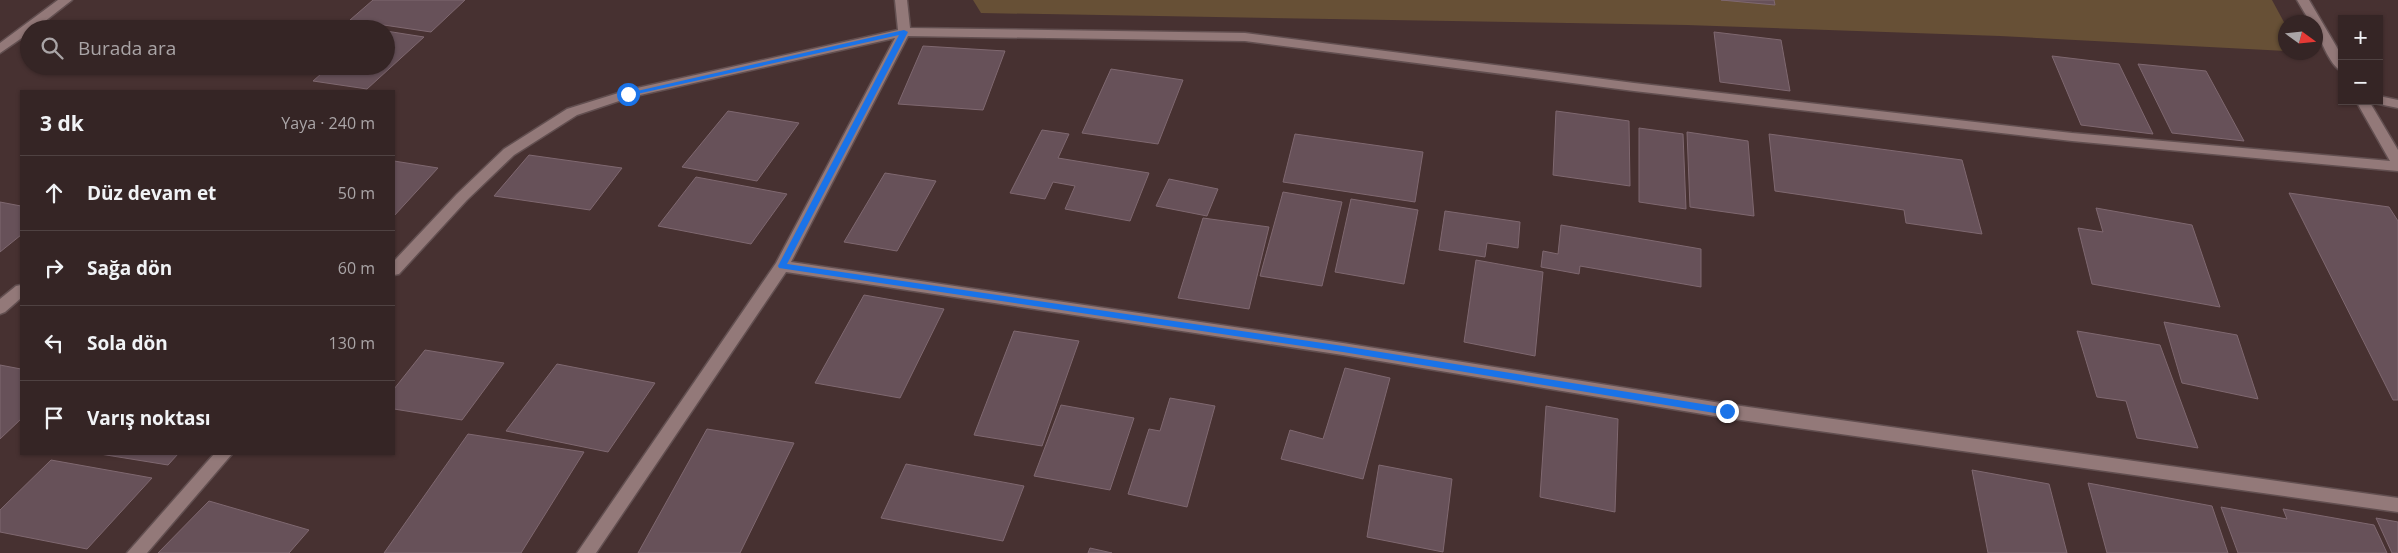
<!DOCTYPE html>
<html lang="tr">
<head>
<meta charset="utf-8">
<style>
  :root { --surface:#352525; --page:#403132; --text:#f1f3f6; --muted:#aaa5a7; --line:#4f4242 }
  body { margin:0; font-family:"Open Sans",sans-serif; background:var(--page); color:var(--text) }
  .controls { position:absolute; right:15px; top:15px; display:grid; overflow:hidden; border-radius:0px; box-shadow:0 1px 4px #0004 }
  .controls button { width:45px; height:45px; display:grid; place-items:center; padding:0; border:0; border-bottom:1px solid var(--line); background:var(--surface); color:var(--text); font:25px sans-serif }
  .compass { position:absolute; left:2278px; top:15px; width:45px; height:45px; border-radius:50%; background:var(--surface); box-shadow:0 1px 4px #0004; rotate:105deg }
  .stop { position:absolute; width:15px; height:15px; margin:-11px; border:4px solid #1a73e8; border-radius:50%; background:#fff }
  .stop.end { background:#1a73e8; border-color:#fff; box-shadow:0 1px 5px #0008 }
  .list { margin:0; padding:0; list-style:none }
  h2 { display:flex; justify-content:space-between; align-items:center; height:65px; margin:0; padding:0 20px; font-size:21px }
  h2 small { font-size:16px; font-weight:400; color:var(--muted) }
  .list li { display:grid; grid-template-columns:32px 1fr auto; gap:15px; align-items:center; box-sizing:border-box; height:75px; padding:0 20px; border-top:1px solid var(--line) }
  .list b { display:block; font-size:19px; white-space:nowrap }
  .list em { font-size:16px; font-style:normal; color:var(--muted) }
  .icon { flex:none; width:28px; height:28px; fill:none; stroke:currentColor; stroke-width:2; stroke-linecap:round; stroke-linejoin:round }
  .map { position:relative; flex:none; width:2398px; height:553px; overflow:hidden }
  .search { position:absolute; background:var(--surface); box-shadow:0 1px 4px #0004; left:20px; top:20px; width:375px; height:55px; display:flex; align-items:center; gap:12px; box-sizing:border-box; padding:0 18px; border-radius:28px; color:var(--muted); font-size:19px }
  .panel { position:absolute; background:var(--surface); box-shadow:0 1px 4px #0004; left:20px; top:90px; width:375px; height:365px; border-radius:0px }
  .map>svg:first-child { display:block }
</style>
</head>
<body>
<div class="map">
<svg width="2398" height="553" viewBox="0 0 2398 553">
  <rect width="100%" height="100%" fill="#473131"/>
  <polygon fill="#675036" points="973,0 2272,0 2285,24 2286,51 2000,36 1687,25 981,13"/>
  <g fill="#675159" stroke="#7f6870">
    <polygon points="373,0 465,0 431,32 350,20"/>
    <polygon points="1721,0 1774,0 1775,5"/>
    <polygon points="386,31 424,37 367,89 313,81 330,66 386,66"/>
    <polygon points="1714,32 1781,40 1790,91 1720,82"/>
    <polygon points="923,46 1005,51 983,110 898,104"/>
    <polygon points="2052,56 2119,64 2153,134 2081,125"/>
    <polygon points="2138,64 2206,71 2244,141 2172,133"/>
    <polygon points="1111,69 1183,80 1158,144 1082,133"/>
    <polygon points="728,111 799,123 757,181 682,167"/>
    <polygon points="1556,111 1629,121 1630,186 1553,175"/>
    <polygon points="1639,128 1683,134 1686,209 1639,202"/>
    <polygon points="1042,130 1069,134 1058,158 1149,173 1130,221 1065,209 1075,186 1053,182 1045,199 1010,193"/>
    <polygon points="1687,132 1748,141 1754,216 1690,207"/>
    <polygon points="1295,134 1423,152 1415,202 1283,182"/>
    <polygon points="1769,134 1962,160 1982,234 1906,223 1904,210 1775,191"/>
    <polygon points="529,155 622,168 590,210 494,196"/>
    <polygon points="394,161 438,168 394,216"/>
    <polygon points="885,173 936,181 897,251 844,242"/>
    <polygon points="696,177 787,194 751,244 658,226"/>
    <polygon points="1169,179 1218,189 1207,216 1156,206"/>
    <polygon points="1283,192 1342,202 1322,286 1260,276"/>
    <polygon points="2289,193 2389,207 2398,221 2398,400 2393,400"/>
    <polygon points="1351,199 1418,210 1404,284 1335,272"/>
    <polygon points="0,202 21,206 21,235 0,252"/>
    <polygon points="2096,208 2192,225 2220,307 2092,284 2078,228 2103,232"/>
    <polygon points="1445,211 1520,222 1518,248 1487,243 1485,257 1439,250"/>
    <polygon points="1203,218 1269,227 1249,309 1178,298"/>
    <polygon points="1561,225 1701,249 1701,287 1580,266 1579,274 1541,267 1543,251 1558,254"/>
    <polygon points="1476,260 1543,272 1535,356 1464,342"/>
    <polygon points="864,295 944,309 900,398 815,383"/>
    <polygon points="2164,322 2237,335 2258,399 2182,383"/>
    <polygon points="1014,331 1079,341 1042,446 974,435"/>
    <polygon points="2077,331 2160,345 2198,448 2137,438 2126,401 2097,397"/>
    <polygon points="425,350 504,363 462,420 394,409 394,389"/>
    <polygon points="557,364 655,383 608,452 506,431"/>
    <polygon points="0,365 21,369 21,419 0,439"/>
    <polygon points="1345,368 1390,378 1363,479 1281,459 1290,430 1323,439"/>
    <polygon points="1170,398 1215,406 1187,507 1128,494 1149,429 1160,431"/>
    <polygon points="1061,405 1134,418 1110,490 1034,476"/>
    <polygon points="1546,406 1618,419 1615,512 1540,497"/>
    <polygon points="707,429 794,443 740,553 638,553"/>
    <polygon points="468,434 584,452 521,553 384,553"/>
    <polygon points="100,454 178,454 168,465"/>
    <polygon points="51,460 152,478 87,549 0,532 0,510"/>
    <polygon points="906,464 1024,486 1003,541 881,518"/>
    <polygon points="1379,465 1452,479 1443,552 1367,537"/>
    <polygon points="1972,470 2049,484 2067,553 1988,553"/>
    <polygon points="2088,483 2212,506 2228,553 2107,553"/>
    <polygon points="209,501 309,530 289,553 158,553"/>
    <polygon points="2221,507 2287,519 2283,509 2374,525 2387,553 2238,553"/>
    <polygon points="2376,518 2398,522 2398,553 2392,553"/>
    <polygon points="1090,548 1112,553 1088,553"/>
  </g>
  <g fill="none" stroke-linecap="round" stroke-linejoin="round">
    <g stroke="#624f50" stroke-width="3">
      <g id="minor">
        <polygon points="58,0 72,0 35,29 29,29 29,33 0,53 0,43"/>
        <polygon points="895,0 907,0 910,28 1245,33 1634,83 2072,133 2390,161 2356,101 2369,101 2398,150 2398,171 2072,141 1634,91 1245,41 908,36 791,262 1343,343 1727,404 2398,498 2398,512 1727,418 1343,355 786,272 596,553 577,553 776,263 895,38 631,97 577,115 514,155 467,200 399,274 394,275 394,261 457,194 504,149 567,109 628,90 898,30"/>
        <path d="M 2297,0 L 2309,0 L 2342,56 L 2342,71 C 2331,68 2316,33 2316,22 L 2310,22 Z"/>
        <polygon points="2379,96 2398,100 2398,108 2374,103 2373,101 2379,101"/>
        <polygon points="21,285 21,298 5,312 0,314 0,299 16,286"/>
        <polygon points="214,454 232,454 147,553 127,553"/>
      </g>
    </g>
    <use href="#minor" fill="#937979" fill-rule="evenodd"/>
  </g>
  <polygon fill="#1a73e8" points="904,30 908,32 787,264 1343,346 1727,408 1731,411 1727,415 1343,352 779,268 778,266 899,35 628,96 624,94"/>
</svg>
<div class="controls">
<button>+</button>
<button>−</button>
</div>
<svg class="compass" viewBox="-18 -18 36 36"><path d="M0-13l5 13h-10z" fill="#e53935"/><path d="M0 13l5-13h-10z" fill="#aaa5a7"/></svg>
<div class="stop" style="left:628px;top:94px"></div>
<div class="stop end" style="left:1727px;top:411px"></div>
<div class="search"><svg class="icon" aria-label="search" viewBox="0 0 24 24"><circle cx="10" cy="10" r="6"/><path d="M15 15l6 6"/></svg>Burada ara</div>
<section class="panel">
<h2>3 dk<small>Yaya · 240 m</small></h2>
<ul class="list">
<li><svg class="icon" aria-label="ahead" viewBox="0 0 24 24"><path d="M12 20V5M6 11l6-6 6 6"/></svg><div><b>Düz devam et</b></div><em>50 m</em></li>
<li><svg class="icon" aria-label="right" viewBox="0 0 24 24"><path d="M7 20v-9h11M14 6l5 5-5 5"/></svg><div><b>Sağa dön</b></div><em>60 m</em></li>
<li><svg class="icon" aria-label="left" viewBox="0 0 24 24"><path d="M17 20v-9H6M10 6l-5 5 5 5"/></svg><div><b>Sola dön</b></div><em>130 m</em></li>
<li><svg class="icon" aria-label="arrive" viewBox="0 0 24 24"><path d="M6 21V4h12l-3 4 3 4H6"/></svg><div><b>Varış noktası</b></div></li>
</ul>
</section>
</div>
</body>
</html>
